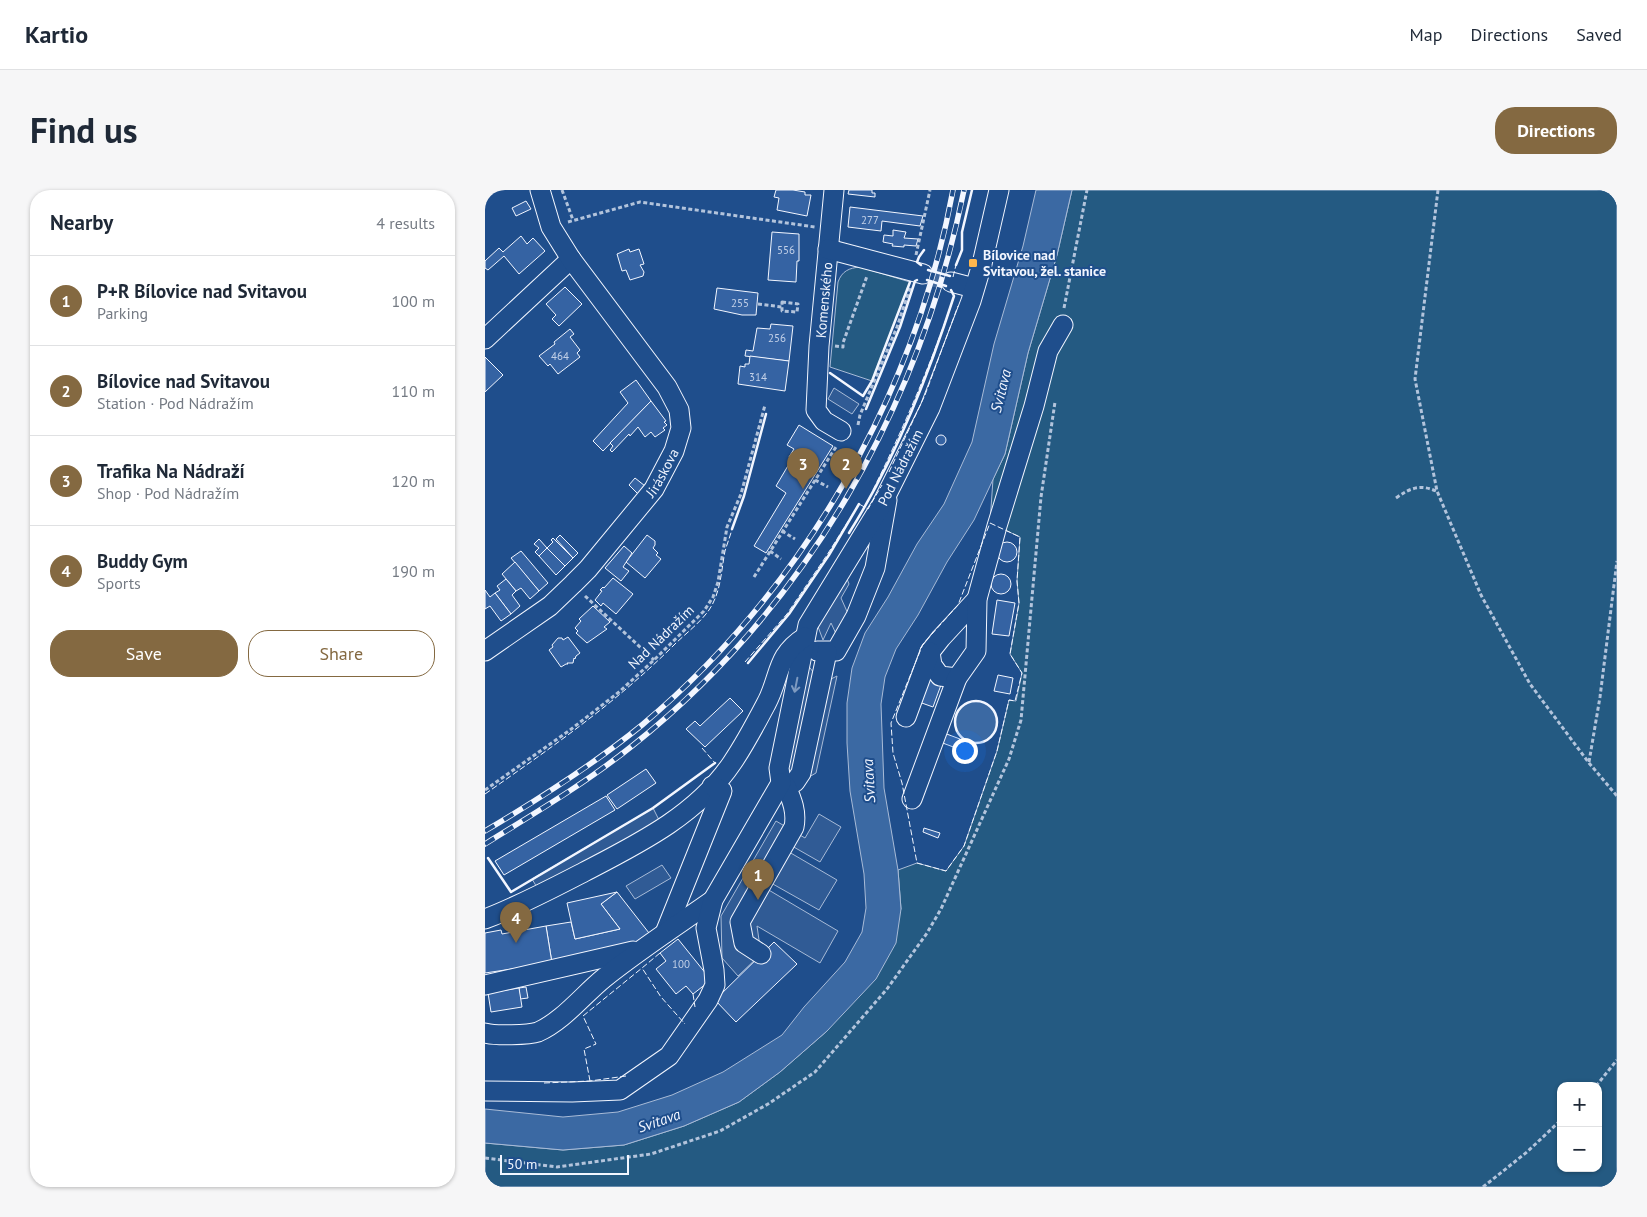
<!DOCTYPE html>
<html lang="en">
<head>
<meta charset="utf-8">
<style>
  :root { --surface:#fff; --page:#f6f6f7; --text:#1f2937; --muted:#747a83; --line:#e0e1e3; --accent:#846941 }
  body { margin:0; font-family:"PT Sans",sans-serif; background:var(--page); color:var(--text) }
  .controls { position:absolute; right:15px; bottom:15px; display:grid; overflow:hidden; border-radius:10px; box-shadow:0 1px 4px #0004 }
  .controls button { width:45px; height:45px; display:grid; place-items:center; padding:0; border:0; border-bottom:1px solid var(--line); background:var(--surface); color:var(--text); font:25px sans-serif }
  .scale { position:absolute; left:15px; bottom:12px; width:129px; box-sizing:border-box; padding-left:5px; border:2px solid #f2f6ff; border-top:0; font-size:14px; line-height:18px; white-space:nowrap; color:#f2f6ff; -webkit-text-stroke:4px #1f4e8c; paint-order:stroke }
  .you { position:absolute; left:479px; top:560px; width:18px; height:18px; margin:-12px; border:4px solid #fff; border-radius:50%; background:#1a73e8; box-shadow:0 0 0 8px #1a73e833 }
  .badge { display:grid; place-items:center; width:32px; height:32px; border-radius:50%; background:var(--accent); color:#fff; font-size:16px; font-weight:700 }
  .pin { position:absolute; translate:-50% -41px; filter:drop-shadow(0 1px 2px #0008) }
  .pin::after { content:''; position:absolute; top:26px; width:18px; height:15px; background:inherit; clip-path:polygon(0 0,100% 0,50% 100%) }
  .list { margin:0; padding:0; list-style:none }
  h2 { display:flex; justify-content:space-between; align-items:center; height:65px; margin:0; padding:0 20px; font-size:21px }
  h2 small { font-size:16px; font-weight:400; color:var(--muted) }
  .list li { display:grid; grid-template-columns:32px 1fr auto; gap:15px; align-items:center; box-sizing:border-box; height:90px; padding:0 20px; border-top:1px solid var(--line) }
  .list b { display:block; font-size:19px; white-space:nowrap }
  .list p { margin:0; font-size:16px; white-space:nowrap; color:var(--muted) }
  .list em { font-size:16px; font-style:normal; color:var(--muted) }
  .actions { display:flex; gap:10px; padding:15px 20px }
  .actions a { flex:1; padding:11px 0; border:1px solid var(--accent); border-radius:20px; text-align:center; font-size:18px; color:var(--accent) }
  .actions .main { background:var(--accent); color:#fff }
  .map { position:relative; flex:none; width:1132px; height:997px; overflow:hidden; border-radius:20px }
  header { display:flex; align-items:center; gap:30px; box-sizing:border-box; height:70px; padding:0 25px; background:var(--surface); border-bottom:1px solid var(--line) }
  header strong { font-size:24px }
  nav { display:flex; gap:28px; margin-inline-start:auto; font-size:18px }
  .intro { display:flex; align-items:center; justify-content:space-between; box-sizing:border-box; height:120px; padding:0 30px }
  h1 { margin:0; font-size:35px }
  .button { padding:12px 22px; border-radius:20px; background:var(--accent); color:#fff; font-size:18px; font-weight:700 }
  main { display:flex; gap:30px; padding:0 30px }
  aside { flex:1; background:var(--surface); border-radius:20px; box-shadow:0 1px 4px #0004 }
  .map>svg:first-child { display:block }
</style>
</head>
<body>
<header>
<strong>Kartio</strong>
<nav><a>Map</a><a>Directions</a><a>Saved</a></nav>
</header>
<div class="intro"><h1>Find us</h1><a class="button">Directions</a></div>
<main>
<aside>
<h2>Nearby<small>4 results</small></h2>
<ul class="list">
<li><span class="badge">1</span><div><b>P+R Bílovice nad Svitavou</b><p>Parking</p></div><em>100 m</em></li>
<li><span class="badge">2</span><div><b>Bílovice nad Svitavou</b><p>Station · Pod Nádražím</p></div><em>110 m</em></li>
<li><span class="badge">3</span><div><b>Trafika Na Nádraží</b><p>Shop · Pod Nádražím</p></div><em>120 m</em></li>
<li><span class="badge">4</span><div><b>Buddy Gym</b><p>Sports</p></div><em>190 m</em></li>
</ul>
<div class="actions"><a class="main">Save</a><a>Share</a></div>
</aside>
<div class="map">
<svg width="1132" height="997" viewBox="0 0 1132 997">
  <rect width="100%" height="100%" fill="#1f4e8c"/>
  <g fill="#245a82" stroke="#a8bbd7" fill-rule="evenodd">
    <path d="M 587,0 L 1132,0 L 1132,997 L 0,997 L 0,953 L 78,960 L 139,955 L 199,936 L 254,912 L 295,882 L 342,841 L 416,719 L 413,680 L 432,673 L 461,681 L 479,656 L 512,561 L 524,510 L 531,511 L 537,483 L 525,464 L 534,413 L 532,391 L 535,347 L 505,333 L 508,289 L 520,264 L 543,163 L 572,65 ZM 1076,896 L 1113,896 L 1113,978 L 1076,978 Z"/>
    <path d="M 375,77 L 425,92 L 387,191 L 345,177 L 353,92 C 357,81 364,78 375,77 Z"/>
  </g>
  <g fill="#305b95" stroke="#a8bbd7">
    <polygon points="349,198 374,214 367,224 343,209"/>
    <polygon points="359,381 364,394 356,408 364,426 353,448 346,433 338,450 332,434"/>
    <polygon points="322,474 332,487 340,492 352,486 331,583 317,591 308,587 301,574"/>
    <polygon points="168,618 178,638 56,704 47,689"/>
    <polygon points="334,624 356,637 335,672 307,656 304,662 352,690 334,720 286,693 282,699 353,741 335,773 272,736 276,764 253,786 237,768 236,726 291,631 320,648"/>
    <polygon points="177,675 186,688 150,709 141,696"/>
  </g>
  <g fill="#3b69a3" stroke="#a8bbd7">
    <polygon points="551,0 587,0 572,65 543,163 520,264 489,330 462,372 433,425 411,459 400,487 396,514 399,598 413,680 416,719 411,753 391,789 342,841 295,882 254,912 199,936 139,955 78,960 0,953 0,919 78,927 133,922 187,905 238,882 297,845 319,817 360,772 377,742 381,718 379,684 365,601 362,553 362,513 367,478 380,443 403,407 432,354 459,314 487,252 509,154 538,56"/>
    <circle cx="491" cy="532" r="21"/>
  </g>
  <g fill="#3563a3" stroke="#f2f6ff">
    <polygon points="291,0 308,0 320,2 320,5 326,5 322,26 292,20 294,8 289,7"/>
    <polygon points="364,0 387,0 387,3 390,3 390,7 363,4"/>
    <polygon points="41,11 46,19 31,26 27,18"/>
    <polygon points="365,17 438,26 435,36 397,31 396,41 363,37"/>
    <polygon points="408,40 421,42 419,48 433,49 431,56 419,55 419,57 407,56 408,54 398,52 399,45 408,46"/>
    <polygon points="287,42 314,44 314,71 312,71 311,92 283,90"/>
    <polygon points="36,46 42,54 48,48 60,61 34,84 19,66 3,80 0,78 0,71 14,58 18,62"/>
    <polygon points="144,59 145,62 154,59 159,74 155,75 159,82 158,86 145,90 141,80 137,81 132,64"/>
    <polygon points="80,97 97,114 74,136 67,129 71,125 61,114"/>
    <polygon points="232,98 273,103 271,125 257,125 229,119"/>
    <polygon points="286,134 308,136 304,171 260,166 261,160 268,161 272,138 285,139"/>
    <polygon points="85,139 89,144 85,147 95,160 92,163 95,167 73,184 65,174 63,176 54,166 70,154 69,152"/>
    <polygon points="265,166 304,171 300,201 253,194 255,176 260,177 260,174 264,174"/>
    <polygon points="0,167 18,185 0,202"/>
    <polygon points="151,190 166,211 118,261 108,251 143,213 135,202"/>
    <polygon points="166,211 181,231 179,232 182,235 178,238 180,240 170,247 166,242 160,247 153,237 145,246 144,244 127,262 125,260 128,256 125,253"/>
    <polygon points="314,235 348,256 281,363 269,356 301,303 291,296 307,269 304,267 309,259 302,255"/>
    <circle cx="456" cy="250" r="5"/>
    <polygon points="150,288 160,296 153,304 144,295"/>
    <polygon points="75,345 93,363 88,368 71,349"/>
    <polygon points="162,345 170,351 170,355 168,358 173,363 171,365 176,369 160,388 141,372"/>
    <polygon points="68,348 88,368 80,376 62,358 68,352 66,350"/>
    <polygon points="54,349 62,358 54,366 50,362 54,358 49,354"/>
    <circle cx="522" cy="362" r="10"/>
    <polygon points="139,356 147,363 138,377 144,381 136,391 120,378"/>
    <polygon points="62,358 80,376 71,385 54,366"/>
    <polygon points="36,361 63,393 54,401 26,368"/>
    <polygon points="30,372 54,401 45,409 36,398 31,401 17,384"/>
    <circle cx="516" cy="394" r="10"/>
    <polygon points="128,388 148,404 131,424 118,413 116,416 110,410 117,401 115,400 118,397 119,398"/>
    <polygon points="21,389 31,401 27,405 35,416 26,424 10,403 15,400 12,396"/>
    <polygon points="0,400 5,407 10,403 26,424 16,431 5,416 0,419"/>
    <polygon points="512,410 530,413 524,446 507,444"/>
    <polygon points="108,416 125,432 119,437 122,439 102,453 91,443 93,441 90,438 96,431 94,429"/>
    <polygon points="83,447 95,463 91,466 90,469 89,468 88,473 82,473 83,474 81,474 76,477 64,460 68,457 67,455 73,448 77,448 78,450"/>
    <polygon points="513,485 528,488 525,504 509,501"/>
    <polygon points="442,489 456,495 448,517 434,512"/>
    <polygon points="245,508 258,521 220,557 201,539 210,531 215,536"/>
    <polygon points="459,543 475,549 471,558 455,552"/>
    <polygon points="161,579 171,593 132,619 122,605"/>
    <polygon points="121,606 130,620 19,685 10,671"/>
    <polygon points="439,638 455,643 453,648 438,642"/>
    <polygon points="132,702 164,743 147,755 67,773 61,736 86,732 90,749 135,739 116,714"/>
    <polygon points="132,702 116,714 135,739 90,749 82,713"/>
    <polygon points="61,736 67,773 0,783 0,743 16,740 17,744"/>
    <polygon points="193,749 226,790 208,804 201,796 191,804 171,779 181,771 175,763"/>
    <polygon points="289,752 312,774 251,832 230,810"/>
    <polygon points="41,797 43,808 35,809 34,798"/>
    <polygon points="34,798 37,817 6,822 3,803"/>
  </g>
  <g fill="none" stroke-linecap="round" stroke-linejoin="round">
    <polyline stroke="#3f679d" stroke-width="19" stroke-dasharray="19 9" stroke-linecap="butt" points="438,84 466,92"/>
    <g stroke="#f2f6ff" stroke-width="21">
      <g id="minor">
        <polyline points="349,0 334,156 331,220 339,231 356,241"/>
        <polyline points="343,59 438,84"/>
        <polyline points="466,92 489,98"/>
        <polyline points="0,149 86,69"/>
        <path id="s1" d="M 0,461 L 65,416 L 88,394 L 103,379 L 169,299 L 189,261 L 196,238 L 194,220 L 182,197 L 86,69 L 66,37 L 55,0"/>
        <polyline points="332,461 351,461 371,426 390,378 402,310"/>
        <path id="s2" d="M 342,462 L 316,583 L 310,592 L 301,596 L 296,593 L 294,578 L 323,435 L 397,314 L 445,218 L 486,111 L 497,74 L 514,0"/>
        <polyline points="472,488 455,486 447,475 445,462 456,448 492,409"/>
        <polyline points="421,527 445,462"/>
        <polyline points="427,609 472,488 491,461 492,409 512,336 549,216 563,161 578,135"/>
        <path d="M 0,729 C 34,716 66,699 99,682 C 153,654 212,625 247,573 C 260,554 271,533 281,514 C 296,486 290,466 320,447"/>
        <polyline points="180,743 237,601 227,596"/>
        <path d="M 276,764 L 259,753 L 255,732 L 309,637 C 312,622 307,610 301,596"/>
        <polyline points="0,795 148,761"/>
        <path d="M 0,843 C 9,846 44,845 53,842 C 78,831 98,805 119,788 C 154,760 191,736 228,710"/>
        <polyline points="0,901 87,902 135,900 184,866 223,810 230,795 229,780 221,738 228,710 296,593"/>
      </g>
    </g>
    <g stroke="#b3c4dc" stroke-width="3" stroke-dasharray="4 2.5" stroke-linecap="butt">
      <polyline points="77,0 88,30"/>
      <polyline points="953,0 930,189 952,301 996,405 1045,494 1104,573 1132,606"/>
      <polyline points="83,32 155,12 330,37"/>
      <polyline points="431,65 445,0"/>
      <polygon points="297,112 313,114 312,122 297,121"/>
      <polyline points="273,114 297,117"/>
      <polyline points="579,118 602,0"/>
      <polyline points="350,156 358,157 358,153 382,86"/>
      <polyline points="373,235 375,225 412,137 425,98"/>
      <polyline points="330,290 343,297"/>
      <path d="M 911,308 C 925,298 935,294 951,301"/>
      <polyline points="297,341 310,349"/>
      <polyline points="285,361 296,369"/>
      <polyline points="269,387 351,257"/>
      <polyline points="100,406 169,470"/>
      <polyline points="1104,572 1115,507 1132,371"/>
      <polyline points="0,600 85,540 134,502 169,470 219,421 228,407 233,392 242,337 256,304 280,215"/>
      <polyline points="1111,896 1132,870"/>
      <polyline points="0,968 72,977 166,964 235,941 283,914 330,882 402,799 442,743 456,719 524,569 536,530 556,307 570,212"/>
      <polyline points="998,997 1042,962 1076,930"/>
    </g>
    <use href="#minor" stroke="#1f4e8c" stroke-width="19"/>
    <g stroke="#f2f6ff" stroke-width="5.5">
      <g id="rail">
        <path d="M 0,641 C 54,609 108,575 157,535 C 317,401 430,205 468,0"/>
        <path d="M 0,654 C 50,623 101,593 147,556 C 321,418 435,216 479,0"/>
      </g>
    </g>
    <use href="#rail" stroke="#1f4e8c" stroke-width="4" stroke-dasharray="11" stroke-linecap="butt"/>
    <g stroke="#f2f6ff" stroke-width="1" stroke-dasharray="6 2.5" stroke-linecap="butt">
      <polyline points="468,87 471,75"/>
      <polyline points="404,282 440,205 473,116"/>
      <path d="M 388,300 C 419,237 447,172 469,106 L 466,99"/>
      <polygon points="505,333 535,347 532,391 534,413 525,464 537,483 530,511 524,510 512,561 479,656 461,681 432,673 417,593 408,563 406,533 438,454 473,415"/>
      <polyline points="260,472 302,424 342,365 374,314 383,319 397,295"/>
      <polyline points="217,558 230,573"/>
      <path d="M 0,604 C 66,558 132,512 189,455 C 200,444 215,433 224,420 C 236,402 236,382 240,361 C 242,354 245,347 247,339"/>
      <polyline points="175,763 157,778 176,807 200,834"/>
      <polyline points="208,804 210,817"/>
      <polyline points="105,891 99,859 111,854 98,826 157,778"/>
      <polyline points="59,893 105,891 141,886"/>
    </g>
    <g stroke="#f2f6ff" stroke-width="2.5">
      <polyline points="436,75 432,72 434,67 439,60"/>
      <polyline points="471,75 477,60 477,42 487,0"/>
      <polyline points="443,80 465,86"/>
      <polyline points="442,90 461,96"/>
      <polyline points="345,183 378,206 387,191 425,92"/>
      <polyline points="381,219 415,137 430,91 432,90"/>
      <polyline points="247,339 259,306 281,224"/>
      <path d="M 364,343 C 410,270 443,187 469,106 L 466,100"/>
      <polyline points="263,473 304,424 344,365 374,314"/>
      <circle cx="491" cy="532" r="21"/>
      <polyline points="3,668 26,702 168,618 230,573"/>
    </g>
  </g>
  <defs><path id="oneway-shaft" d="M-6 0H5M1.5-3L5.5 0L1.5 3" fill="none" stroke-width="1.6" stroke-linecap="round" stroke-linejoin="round" transform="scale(1.25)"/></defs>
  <use stroke="#7e9ac0" href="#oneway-shaft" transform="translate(311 495) rotate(101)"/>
  <rect fill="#ffb74d" stroke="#1f4e8c" stroke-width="2" x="483" y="68" width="10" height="10" rx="2.5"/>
  <g text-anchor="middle" stroke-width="4" stroke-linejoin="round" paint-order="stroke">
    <g font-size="11" fill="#c3d1e8">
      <text x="385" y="34">277</text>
      <text x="301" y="64">556</text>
      <text x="255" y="117">255</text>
      <text x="292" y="152">256</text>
      <text x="75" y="170">464</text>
      <text x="273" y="191">314</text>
      <text x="196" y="778">100</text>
    </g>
    <g font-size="14" font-weight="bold" fill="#f2f6ff" stroke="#1f4e8c" text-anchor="start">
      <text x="498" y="70">Bílovice nad<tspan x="498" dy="16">Svitavou, žel. stanice</tspan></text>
    </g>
    <g font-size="14" fill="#f2f6ff" stroke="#1f4e8c">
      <text transform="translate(339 110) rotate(-85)" y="5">Komenského</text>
      <text dy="5" stroke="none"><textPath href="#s2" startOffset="494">Pod Nádražím</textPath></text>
      <text dy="5" stroke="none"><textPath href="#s1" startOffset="254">Jiráskova</textPath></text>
      <text transform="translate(176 447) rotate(-44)" y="5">Nad Nádražím</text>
    </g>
    <g font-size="15" font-style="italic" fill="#f2f6ff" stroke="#1f4e8c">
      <text transform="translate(516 201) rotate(-76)" y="5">Svitava</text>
      <text transform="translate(384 591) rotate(-93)" y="5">Svitava</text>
      <text transform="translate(174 931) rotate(-19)" y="5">Svitava</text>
    </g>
  </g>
</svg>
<div class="controls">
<button>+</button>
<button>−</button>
</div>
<div class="scale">50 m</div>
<div class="you"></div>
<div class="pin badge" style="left:273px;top:710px">1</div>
<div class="pin badge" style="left:361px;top:299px">2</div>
<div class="pin badge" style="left:318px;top:299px">3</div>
<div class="pin badge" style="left:31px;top:753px">4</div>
</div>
</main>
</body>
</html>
